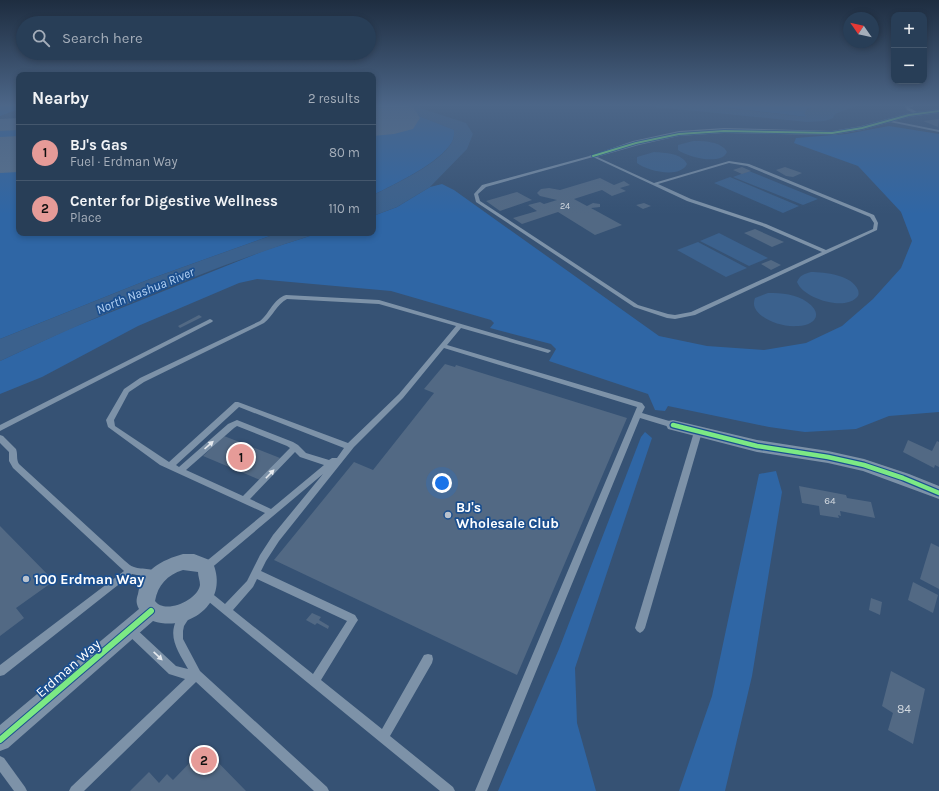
<!DOCTYPE html>
<html lang="en">
<head>
<meta charset="utf-8">
<style>
  :root { --surface:#283e57; --page:#344961; --text:#f1f3f6; --muted:#a5aeba; --line:#44576d; --accent:#e69b98 }
  body { margin:0; font-family:Karla,sans-serif; background:var(--page); color:var(--text) }
  .controls { position:absolute; right:12px; top:12px; display:grid; overflow:hidden; border-radius:8px; box-shadow:0 2px 6px #0003 }
  .controls button { width:36px; height:36px; display:grid; place-items:center; padding:0; border:0; border-bottom:1px solid var(--line); background:var(--surface); color:var(--text); font:20px sans-serif }
  .compass { position:absolute; left:843px; top:12px; width:36px; height:36px; border-radius:50%; background:var(--surface); box-shadow:0 2px 6px #0003; rotate:304deg }
  .you { position:absolute; left:442px; top:483px; width:14px; height:14px; margin:-10px; border:3px solid #fff; border-radius:50%; background:#1a73e8; box-shadow:0 0 0 6px #1a73e833 }
  .badge { display:grid; place-items:center; width:26px; height:26px; border-radius:50%; background:var(--accent); color:#111; font-size:13px; font-weight:700 }
  .pin { position:absolute; translate:-50% -50%; border:2px solid #fff; box-shadow:0 1px 4px #0006 }
  .list { margin:0; padding:0; list-style:none }
  h2 { display:flex; justify-content:space-between; align-items:center; height:52px; margin:0; padding:0 16px; font-size:17px }
  h2 small { font-size:13px; font-weight:400; color:var(--muted) }
  .list li { display:grid; grid-template-columns:26px 1fr auto; gap:12px; align-items:center; box-sizing:border-box; height:56px; padding:0 16px; border-top:1px solid var(--line) }
  .list b { display:block; font-size:15px; white-space:nowrap }
  .list p { margin:0; font-size:13px; white-space:nowrap; color:var(--muted) }
  .list em { font-size:13px; font-style:normal; color:var(--muted) }
  .icon { flex:none; width:22px; height:22px; fill:none; stroke:currentColor; stroke-width:2; stroke-linecap:round; stroke-linejoin:round }
  .map { position:relative; flex:none; width:939px; height:791px; overflow:hidden }
  .search { position:absolute; background:var(--surface); box-shadow:0 2px 6px #0003; left:16px; top:16px; width:360px; height:44px; display:flex; align-items:center; gap:10px; box-sizing:border-box; padding:0 14px; border-radius:22px; color:var(--muted); font-size:15px }
  .panel { position:absolute; background:var(--surface); box-shadow:0 2px 6px #0003; left:16px; top:72px; width:360px; height:164px; border-radius:8px }
  .map>svg:first-child { display:block }
</style>
</head>
<body>
<div class="map">
<svg width="939" height="791" viewBox="0 0 939 791">
  <rect width="100%" height="100%" fill="#365274"/>
  <g fill="#2f66a5">
    <polygon points="0,104 19,104 19,109 0,116"/>
    <path d="M 373,104 L 403,104 L 404,110 L 455,130 C 454,134 454,139 452,142 C 441,162 394,185 373,195 L 373,126 L 399,124 L 391,112 L 373,114 Z"/>
    <polygon points="693,104 824,104 807,109 807,117"/>
    <polygon points="19,126 19,147 0,149 0,127"/>
    <polygon points="889,126 939,134 939,412 889,416 856,429 805,432 769,427 668,406 665,411 655,410 648,394 549,361 556,349 551,344 490,328 494,323 491,320 391,291 257,279 239,283 138,326 42,377 0,394 0,361 69,329 266,250 319,233 373,233 373,216 397,207 430,187 442,184 454,190 659,336 707,346 764,350 806,343 842,326 873,299 901,268 912,241 901,212 858,166 794,143 796,138 846,134"/>
    <polygon points="19,160 19,233 278,233 150,279 0,339 0,162"/>
    <polygon points="645,432 652,438 575,668 577,723 596,791 498,791 559,649 641,437"/>
    <polygon points="776,471 782,492 752,676 725,791 679,791 712,696 759,474"/>
  </g>
  <g fill="#3b618d">
    <path d="M 403,104 L 421,104 L 420,108 L 466,123 L 473,134 L 467,149 L 430,187 L 397,207 L 373,216 L 373,195 C 394,185 442,162 452,142 C 454,139 454,134 454,130 L 404,110 Z"/>
    <path d="M 624,104 L 693,104 L 806,117 L 804,113 C 813,99 847,104 862,104 L 835,114 L 833,118 L 825,121 L 807,122 Z"/>
    <path d="M 693,141 C 704,141 721,141 727,152 C 721,166 687,157 678,150 L 678,145 Z"/>
    <path d="M 654,152 C 665,153 682,153 687,164 C 680,179 647,171 637,163 L 637,157 Z"/>
    <polygon points="749,171 818,199 803,205 733,177"/>
    <polygon points="730,177 799,206 783,213 714,183"/>
    <path d="M 278,233 L 319,233 C 210,267 104,313 0,361 L 0,339 L 150,279 Z"/>
    <polygon points="719,233 768,258 749,266 700,241"/>
    <polygon points="698,242 747,268 726,277 677,250"/>
    <path d="M 811,272 C 825,272 852,275 858,290 C 859,293 859,296 856,298 C 843,311 803,298 797,282 C 800,275 804,274 811,272 Z"/>
    <path d="M 768,293 C 782,293 796,294 807,302 C 824,314 815,325 798,326 C 785,327 772,323 762,316 C 756,311 752,306 755,298 Z"/>
  </g>
  <g fill="none" stroke-linecap="round" stroke-linejoin="round">
    <polygon fill="#5a728e" fill-rule="evenodd" points="19,118 19,130 0,131 0,119"/>
    <g fill="#5a728e" fill-rule="evenodd">
      <polygon points="373,104 399,104 413,107 420,118 413,129 394,134 373,136"/>
      <polygon points="19,136 19,172 0,173 0,137"/>
    </g>
  </g>
  <g fill="#526984">
    <polygon points="939,119 938,127 923,121"/>
    <polygon points="742,167 751,171 742,174 733,170"/>
    <polygon points="785,167 802,173 793,177 786,176 776,170"/>
    <polygon points="600,178 614,185 624,181 630,185 620,188 626,191 612,196 602,190 574,199 587,206 593,203 600,204 600,207 591,208 622,225 595,235 558,212 522,224 513,218 537,211 528,205 540,202 544,204 557,200 540,196 537,193 541,189 549,188 560,190"/>
    <polygon points="517,192 532,200 500,211 486,201"/>
    <polygon points="644,203 651,206 643,209 636,205"/>
    <polygon points="755,229 784,242 772,247 744,233"/>
    <polygon points="771,260 781,265 771,270 761,264"/>
    <polygon points="199,315 202,317 180,328 178,326"/>
    <polygon points="445,364 455,367 456,365 627,418 517,675 274,560 354,462 373,470 434,393 424,389"/>
    <polygon points="224,436 280,458 260,480 203,456"/>
    <polygon points="908,440 932,451 937,441 939,442 939,467 935,465 934,468 903,452"/>
    <polygon points="799,486 846,495 847,498 871,502 875,518 840,511 841,516 838,515 839,518 820,515 819,506 802,503"/>
    <polygon points="0,526 54,581 16,608 24,618 0,636"/>
    <polygon points="931,543 939,547 939,589 920,579"/>
    <polygon points="913,582 938,595 933,613 908,600"/>
    <polygon points="871,598 882,602 880,615 869,610"/>
    <polygon points="312,613 321,617 319,620 329,626 328,629 317,623 315,625 306,620"/>
    <polygon points="891,671 925,689 913,744 888,730 893,713 882,706"/>
    <polygon points="204,748 246,791 130,791 149,772 159,783 167,774 173,780"/>
  </g>
  <g fill="none" stroke-linecap="round" stroke-linejoin="round">
    <g fill="#7d92a8" fill-rule="evenodd">
      <polygon points="918,104 925,104 909,107 910,108 919,113 918,115 907,110 905,106"/>
      <polygon points="889,120 939,130 939,132 890,122"/>
      <path d="M 593,155 L 654,183 L 729,161 L 749,164 L 874,215 L 878,223 L 877,230 L 695,315 L 675,319 L 667,318 L 634,307 L 476,202 L 474,194 L 482,185 ZM 593,157 L 687,201 L 762,226 L 822,252 L 691,312 L 675,315 L 668,314 L 638,305 L 480,201 L 478,194 L 486,187 ZM 729,163 L 747,166 L 870,217 L 874,223 L 873,229 L 826,250 L 766,224 L 691,199 L 658,184 Z"/>
      <path d="M 286,295 L 379,300 L 550,350 L 551,351 L 548,353 L 461,328 L 447,345 L 642,403 L 645,407 L 642,413 L 676,423 L 677,425 L 676,427 L 673,428 L 640,418 L 487,791 L 475,791 L 637,407 L 444,348 L 403,398 L 354,447 L 279,541 L 266,561 L 261,571 L 355,615 L 358,620 L 356,623 L 321,680 L 382,729 L 424,655 L 428,654 L 432,655 L 433,659 L 432,663 L 390,736 L 453,787 L 455,791 L 440,791 L 203,597 L 201,594 L 203,591 L 206,590 L 209,591 L 225,604 L 247,581 L 260,555 L 273,535 L 323,474 L 209,570 L 206,571 L 203,570 L 201,567 L 203,564 L 265,513 L 160,465 L 108,427 L 106,420 L 124,389 L 140,378 L 260,321 C 270,313 273,299 286,295 ZM 287,299 L 379,304 L 456,326 L 399,394 L 348,443 L 238,402 L 235,402 L 169,462 L 115,426 L 114,420 L 129,392 L 144,382 L 264,323 C 273,316 277,304 287,299 ZM 239,407 L 344,448 L 337,458 L 332,458 L 329,460 L 306,453 L 298,445 L 293,442 L 237,420 L 228,424 L 179,467 L 176,465 ZM 237,426 L 287,446 L 290,448 L 243,496 L 186,470 L 234,428 ZM 295,452 L 300,457 L 324,465 L 271,509 L 250,499 ZM 257,579 L 347,621 L 313,674 L 233,610 L 253,587 Z"/>
      <polygon points="210,319 212,320 213,321 212,322 0,431 0,425"/>
      <polygon points="698,429 701,430 702,432 645,628 643,631 640,633 637,631 635,628 694,432 695,430"/>
      <path d="M 0,435 L 3,436 L 16,449 C 18,454 16,459 19,464 L 125,561 C 128,563 130,566 134,567 C 142,570 156,567 161,576 L 159,579 L 156,580 L 147,577 L 132,574 L 4,675 L 0,676 L 0,665 L 124,571 L 13,468 L 9,461 L 9,452 L 0,443 Z"/>
      <path d="M 186,610 L 189,612 L 191,615 L 184,626 L 183,631 L 183,639 L 200,671 L 327,787 L 329,791 L 314,791 L 196,682 L 84,791 L 69,791 L 71,787 L 185,679 L 169,674 L 126,633 L 125,630 L 126,627 L 130,625 L 134,627 L 176,666 L 188,669 C 179,653 167,637 177,619 C 180,615 182,612 186,610 Z"/>
      <polygon points="0,756 4,758 25,787 27,791 14,791 0,772"/>
    </g>
    <g fill="#7d92a8" fill-rule="evenodd">
      <polygon points="939,109 939,113 909,117 862,130 832,135 724,133 679,136 639,145 593,158 589,156 633,141 679,131 724,128 832,131 861,126 909,113"/>
      <polygon points="673,420 757,440 828,451 864,459 909,474 939,486 939,499 863,471 828,463 757,452 668,429 666,425 668,421"/>
      <path d="M 183,554 L 194,554 L 212,561 C 231,601 190,633 153,621 L 8,748 L 0,751 L 0,725 L 139,609 C 136,603 136,600 138,594 C 142,570 162,560 183,554 ZM 183,570 L 198,572 C 198,576 200,581 200,585 C 198,600 165,615 155,601 C 158,585 167,575 183,570 Z"/>
    </g>
    <g stroke="#1b4f8f" stroke-width="3.5">
      <polyline id="cycleway-far2" points="593,156 636,143 679,134 724,131 832,133 862,128 909,115 939,111"/>
    </g>
    <g stroke="#1b4f8f" stroke-width="7">
      <polyline id="cycleway-far1" points="673,425 757,446 828,457 864,465 903,478 939,493"/>
    </g>
    <g stroke="#1b4f8f" stroke-width="8">
      <polyline id="cycleway" points="0,740 151,611"/>
    </g>
    <use href="#cycleway-far2" stroke="#7ce984" stroke-width="2"/>
    <use href="#cycleway-far1" stroke="#7ce984" stroke-width="4.5"/>
    <use href="#cycleway" stroke="#7ce984" stroke-width="6"/>
  </g>
  <defs><path id="oneway-solid" d="M-6-.8H1V-3.2L6.5 0L1 3.2V.8H-6Z"/></defs>
  <g fill="#e5e9ee">
    <use href="#oneway-solid" transform="translate(209 445) rotate(-42)"/>
    <use href="#oneway-solid" transform="translate(270 474) rotate(-46)"/>
    <use href="#oneway-solid" transform="translate(158 656) rotate(43)"/>
  </g>
  <linearGradient id="sky" x2="0" y2="1"><stop stop-color="#1e2d40"/><stop offset="0.49" stop-color="#4c6688"/><stop offset="1" stop-color="#4c6688" stop-opacity="0"/></linearGradient>
  <rect width="939" height="214" fill="url(#sky)"/>
  <g fill="#b9c2ce" stroke="#1b4f8f" stroke-width="1.5">
    <circle cx="448" cy="515" r="4"/>
    <circle cx="26" cy="579" r="4"/>
  </g>
  <g text-anchor="middle" stroke-width="3.5" stroke-linejoin="round" paint-order="stroke">
    <g font-size="9" fill="#d4dae0">
      <text x="565" y="209">24</text>
    </g>
    <g font-size="10" fill="#d4dae0">
      <text x="830" y="504">64</text>
    </g>
    <g font-size="12" fill="#d4dae0">
      <text x="904" y="713">84</text>
    </g>
    <g font-size="13" font-style="italic" fill="#b5d3f5" stroke="#1b4f8f">
      <text transform="translate(145 290) rotate(-22)" y="5">North Nashua River</text>
    </g>
    <g font-size="14" font-weight="bold" fill="#fff" stroke="#1b4f8f" text-anchor="start">
      <text x="456" y="512">BJ's<tspan x="456" dy="16">Wholesale Club</tspan></text>
      <text x="34" y="584">100 Erdman Way</text>
    </g>
    <g font-size="14" fill="#fff" stroke="#1b4f8f">
      <text transform="translate(68 668) rotate(-41)" y="5">Erdman Way</text>
    </g>
  </g>
</svg>
<div class="controls">
<button>+</button>
<button>−</button>
</div>
<svg class="compass" viewBox="-18 -18 36 36"><path d="M0-13l5 13h-10z" fill="#e53935"/><path d="M0 13l5-13h-10z" fill="#a5aeba"/></svg>
<div class="you"></div>
<div class="pin badge" style="left:241px;top:457px">1</div>
<div class="pin badge" style="left:204px;top:760px">2</div>
<div class="search"><svg class="icon" aria-label="search" viewBox="0 0 24 24"><circle cx="10" cy="10" r="6"/><path d="M15 15l6 6"/></svg>Search here</div>
<section class="panel">
<h2>Nearby<small>2 results</small></h2>
<ul class="list">
<li><span class="badge">1</span><div><b>BJ's Gas</b><p>Fuel · Erdman Way</p></div><em>80 m</em></li>
<li><span class="badge">2</span><div><b>Center for Digestive Wellness</b><p>Place</p></div><em>110 m</em></li>
</ul>
</section>
</div>
</body>
</html>
